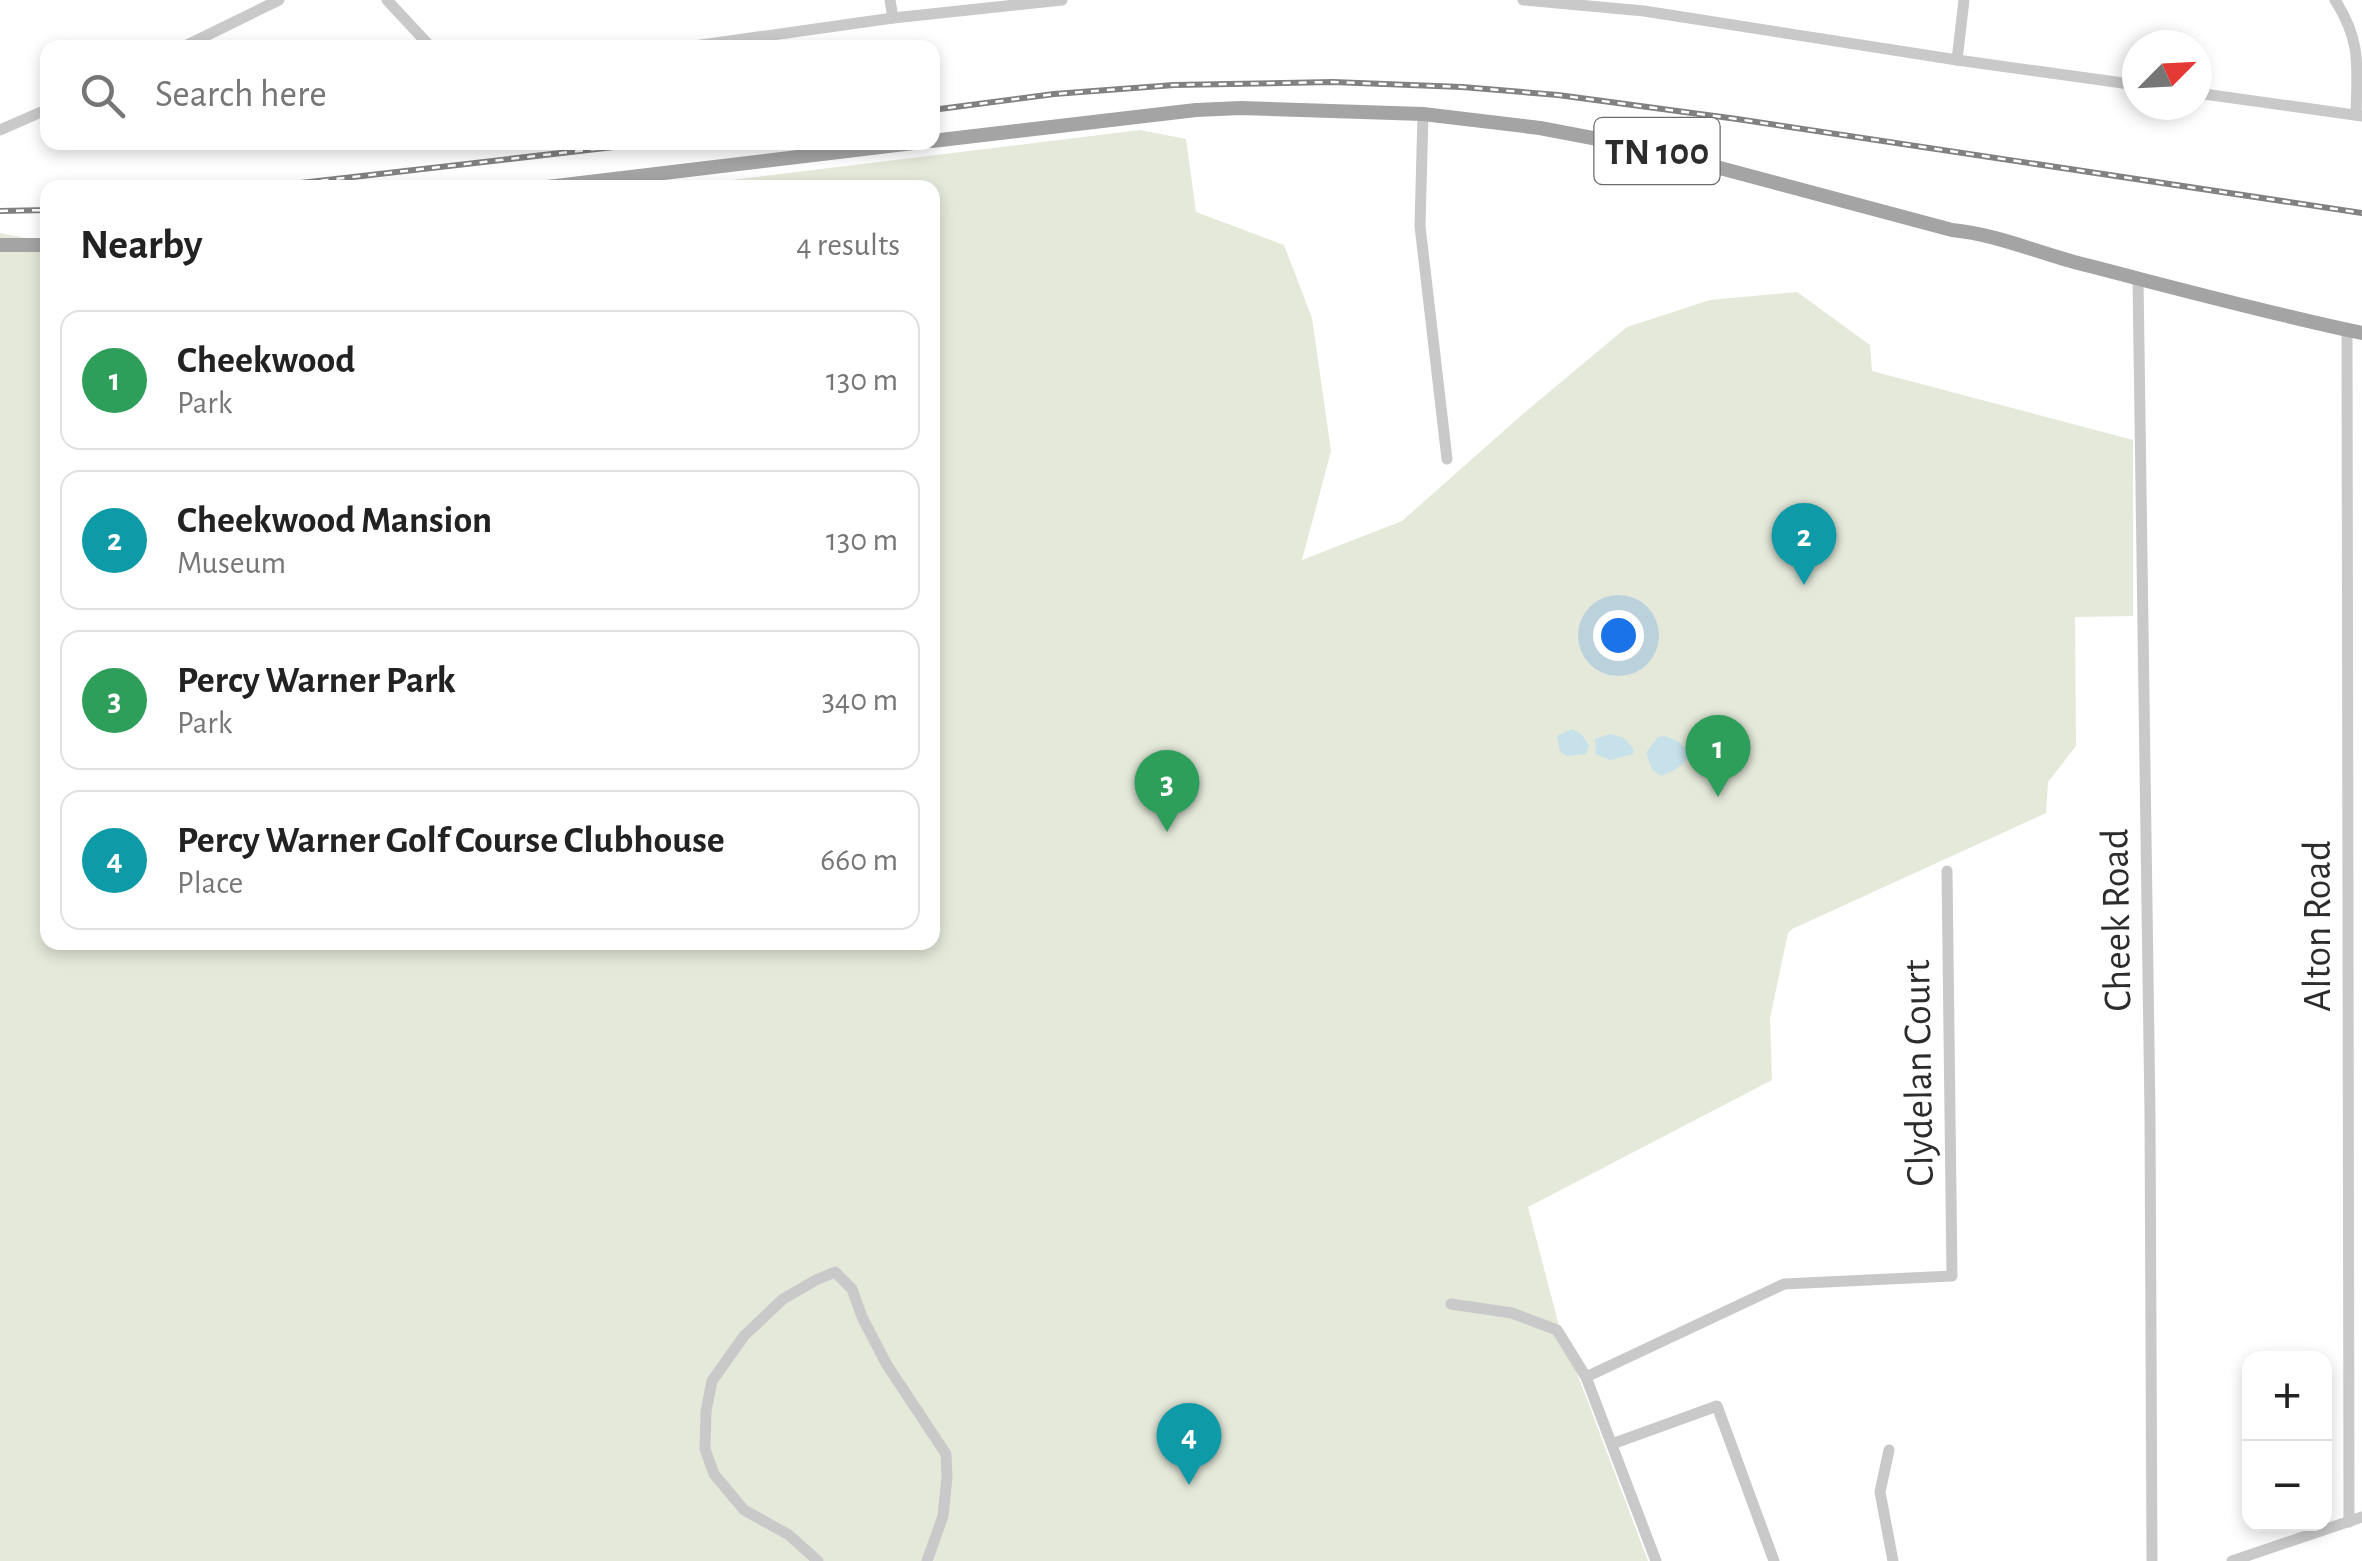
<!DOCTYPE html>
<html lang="en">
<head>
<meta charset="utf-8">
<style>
  :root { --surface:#fff; --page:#f6f6f6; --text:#222; --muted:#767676; --line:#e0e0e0; --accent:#dc355b }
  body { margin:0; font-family:"Alegreya Sans",sans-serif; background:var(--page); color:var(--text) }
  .controls { position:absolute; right:30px; bottom:30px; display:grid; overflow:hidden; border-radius:20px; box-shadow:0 5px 15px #0003 }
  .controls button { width:90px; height:90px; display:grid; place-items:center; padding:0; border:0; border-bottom:2px solid var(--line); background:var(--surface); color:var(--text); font:50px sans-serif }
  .compass { position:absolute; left:2122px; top:30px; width:90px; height:90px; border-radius:50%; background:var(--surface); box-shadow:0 5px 15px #0003; rotate:66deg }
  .you { position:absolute; left:1618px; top:635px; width:35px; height:35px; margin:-25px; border:8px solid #fff; border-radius:50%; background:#1a73e8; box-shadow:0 0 0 15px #1a73e833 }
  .badge { display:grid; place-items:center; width:65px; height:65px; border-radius:50%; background:var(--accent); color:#fff; font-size:32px; font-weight:700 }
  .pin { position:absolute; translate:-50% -82px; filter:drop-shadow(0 2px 5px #0008) }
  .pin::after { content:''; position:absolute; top:52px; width:35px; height:30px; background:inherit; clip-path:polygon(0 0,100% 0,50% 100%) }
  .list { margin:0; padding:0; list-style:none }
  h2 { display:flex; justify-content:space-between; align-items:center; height:130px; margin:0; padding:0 40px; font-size:42px }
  h2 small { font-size:32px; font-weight:400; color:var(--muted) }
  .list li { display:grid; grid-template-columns:65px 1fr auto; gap:30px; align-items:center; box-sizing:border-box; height:140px; margin:0 20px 20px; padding:0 20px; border:2px solid var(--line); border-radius:20px }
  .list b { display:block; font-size:38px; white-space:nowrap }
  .list p { margin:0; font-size:32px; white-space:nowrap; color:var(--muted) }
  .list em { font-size:32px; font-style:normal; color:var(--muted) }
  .icon { flex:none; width:55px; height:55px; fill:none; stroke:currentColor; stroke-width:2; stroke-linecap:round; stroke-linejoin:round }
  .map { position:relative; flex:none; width:2362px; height:1561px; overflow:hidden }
  .search { position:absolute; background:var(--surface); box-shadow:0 5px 15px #0003; left:40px; top:40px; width:900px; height:110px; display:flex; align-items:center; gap:25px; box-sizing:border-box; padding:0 35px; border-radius:20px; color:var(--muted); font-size:38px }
  .panel { position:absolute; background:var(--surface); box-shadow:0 5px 15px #0003; left:40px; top:180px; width:900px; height:770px; border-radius:20px }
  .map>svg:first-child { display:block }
</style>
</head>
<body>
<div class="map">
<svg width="2362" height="1561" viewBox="0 0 2362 1561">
  <rect width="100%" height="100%" fill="#fff"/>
  <polygon fill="#e4e9da" points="1140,130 1186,139 1196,212 1284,245 1312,318 1331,451 1302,560 1402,521 1524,413 1627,327 1710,300 1797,292 1870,345 1872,371 2133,440 2133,616 2075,617 2076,746 2048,782 2046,813 1792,929 1788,933 1770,1018 1772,1080 1528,1207 1565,1349 1574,1365 1648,1561 0,1561 0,233 47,242 48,942 932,942 932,188 674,187"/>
  <g fill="#c6e1e9">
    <polygon points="1572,729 1582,735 1589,746 1586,754 1567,756 1560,752 1557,736"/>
    <polygon points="1610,734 1624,738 1634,749 1633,754 1610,760 1596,754 1595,739"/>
    <path d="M 1665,736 C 1675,740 1686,744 1689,755 C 1684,766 1672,772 1661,776 L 1652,769 L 1646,753 L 1658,737 Z"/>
  </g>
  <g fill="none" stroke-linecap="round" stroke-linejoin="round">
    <g stroke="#c9c9c9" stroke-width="11">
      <polyline points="387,0 427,43 433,48"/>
      <polyline points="890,0 893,18"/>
      <polyline points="1523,0 1644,11 1957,60 2137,85"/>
      <path d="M 2335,0 C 2362,42 2357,67 2356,115"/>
      <polyline points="181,48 279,0"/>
      <polyline points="680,48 893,18 1062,0"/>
      <polyline points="1957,60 1964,0"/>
      <polyline points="2197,93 2362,116"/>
      <polyline points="1423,114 1420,226 1447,459"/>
      <polyline points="0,130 48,109"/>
      <polyline points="2138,278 2150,1115 2152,1561"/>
      <polyline points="2347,330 2349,1522"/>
      <polyline points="1451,1304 1512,1313 1557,1330 1586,1377 1656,1561"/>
      <polyline points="1586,1377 1784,1284 1952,1276 1947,871"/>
      <polyline points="1612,1444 1717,1406 1774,1561"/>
      <polyline points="1889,1450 1880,1492 1893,1561"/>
      <polyline points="818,1561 789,1535 744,1510 714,1474 705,1449 706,1411 712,1381 744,1336 783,1299 816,1280 835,1272 852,1289 862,1317 887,1365 946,1454 947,1477 943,1516 927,1561"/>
      <polyline points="2232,1561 2362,1517"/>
    </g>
    <g stroke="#a4a4a4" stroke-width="14">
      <path d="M 932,141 L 1196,110 L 1241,108 L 1423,114 L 1540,128 L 1645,148 L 1952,230 C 1995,234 2036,252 2078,263 C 2172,287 2267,313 2362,333"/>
      <polyline points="539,188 922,142"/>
      <polyline points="0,245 48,245"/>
    </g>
    <g stroke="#818181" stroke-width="6">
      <g id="rail">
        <polyline points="932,110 1054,94 1174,85 1333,82 1462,87 1558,95 1737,119 2362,213"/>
        <polyline points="257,188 657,142"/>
        <polyline points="0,211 48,210"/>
      </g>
    </g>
    <use href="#rail" stroke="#fff" stroke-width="2.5" stroke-dasharray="8" stroke-linecap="butt"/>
  </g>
  <g text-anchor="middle" stroke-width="10" stroke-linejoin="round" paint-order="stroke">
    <rect fill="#fff" stroke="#6b6b6b" stroke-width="2.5" x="1594.5" y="118" width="125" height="66" rx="8"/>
    <g font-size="38" font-weight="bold" fill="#2c2c2c">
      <text x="1657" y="164">TN 100</text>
    </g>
    <g font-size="40" fill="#2c2c2c" stroke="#fff">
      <text transform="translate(2115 920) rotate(-91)" y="14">Cheek Road</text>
      <text transform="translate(2316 926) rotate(-90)" y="14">Alton Road</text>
      <text transform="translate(1917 1073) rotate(-91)" y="14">Clydelan Court</text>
    </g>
  </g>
</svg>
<div class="controls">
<button>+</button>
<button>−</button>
</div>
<svg class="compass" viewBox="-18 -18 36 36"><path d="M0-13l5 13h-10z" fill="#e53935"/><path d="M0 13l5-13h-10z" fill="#767676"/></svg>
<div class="you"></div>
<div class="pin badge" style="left:1718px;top:797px;background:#2e9e5b">1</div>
<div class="pin badge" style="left:1804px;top:585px;background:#0f9aa8">2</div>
<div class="pin badge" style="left:1167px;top:832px;background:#2e9e5b">3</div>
<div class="pin badge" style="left:1189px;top:1485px;background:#0f9aa8">4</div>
<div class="search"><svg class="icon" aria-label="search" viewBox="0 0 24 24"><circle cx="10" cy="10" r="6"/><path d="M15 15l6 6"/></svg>Search here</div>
<section class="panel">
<h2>Nearby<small>4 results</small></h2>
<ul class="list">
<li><span class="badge" style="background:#2e9e5b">1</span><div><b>Cheekwood</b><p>Park</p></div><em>130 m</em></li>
<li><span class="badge" style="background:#0f9aa8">2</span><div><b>Cheekwood Mansion</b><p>Museum</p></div><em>130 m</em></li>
<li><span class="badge" style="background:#2e9e5b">3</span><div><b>Percy Warner Park</b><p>Park</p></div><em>340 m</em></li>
<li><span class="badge" style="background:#0f9aa8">4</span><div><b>Percy Warner Golf Course Clubhouse</b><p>Place</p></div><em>660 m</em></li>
</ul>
</section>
</div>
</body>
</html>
